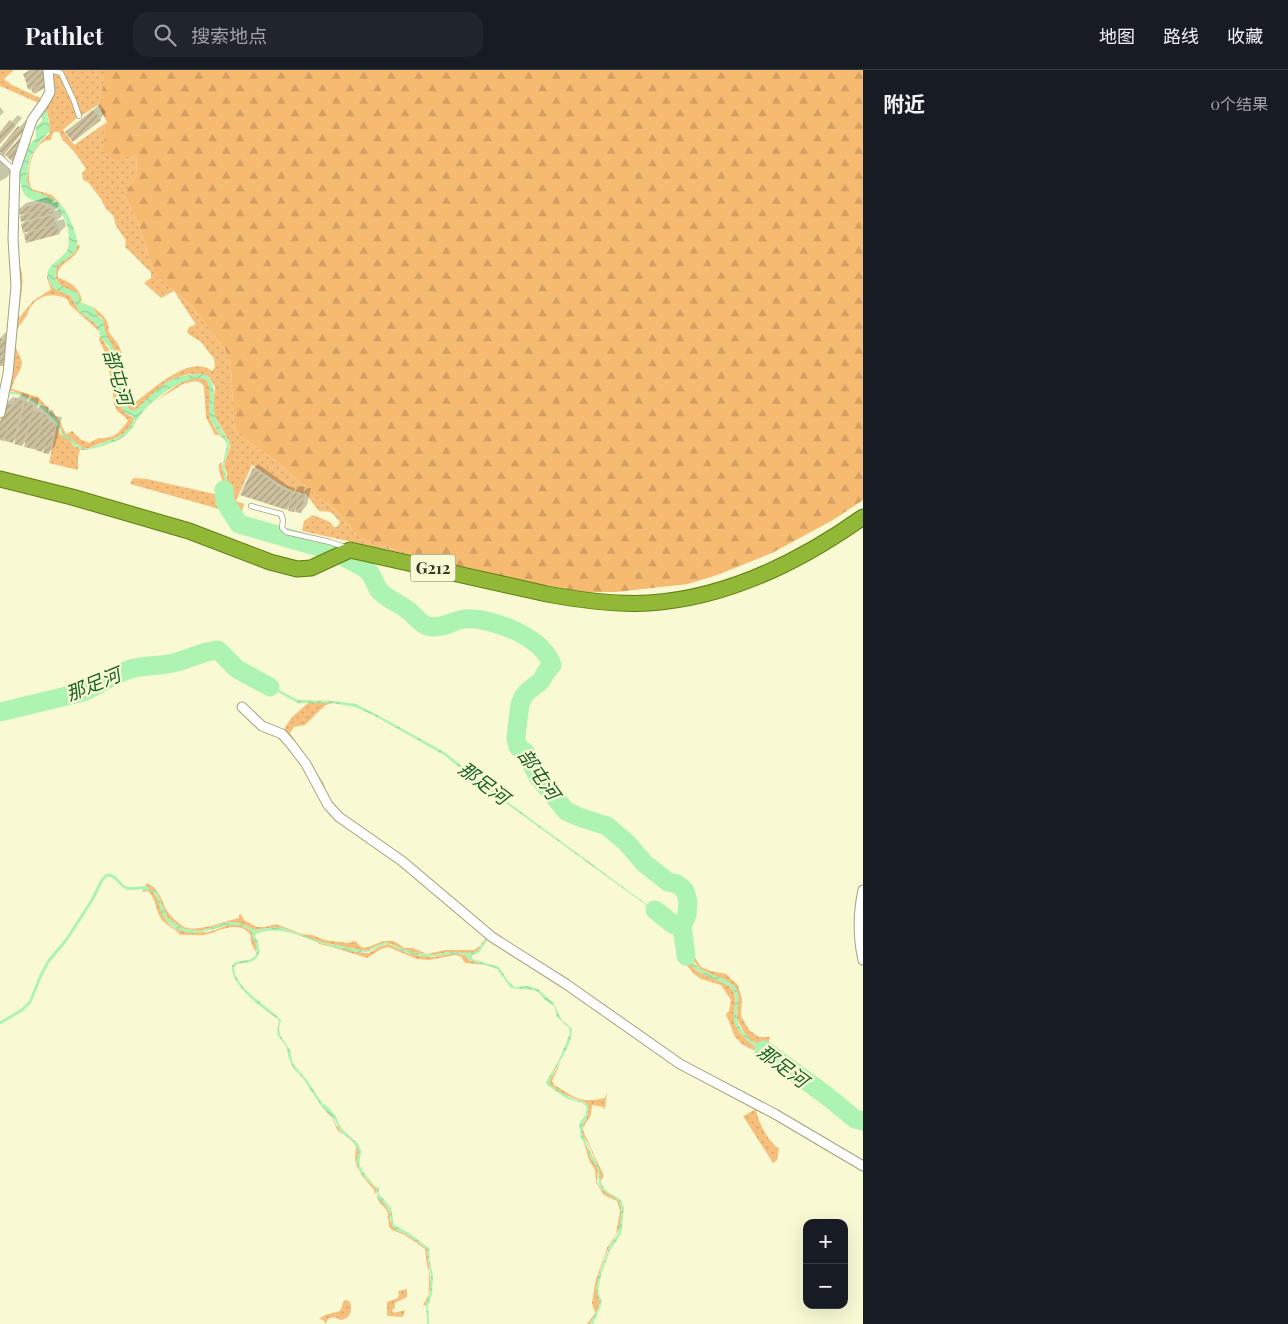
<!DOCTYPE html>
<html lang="zh">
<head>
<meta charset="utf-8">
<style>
  :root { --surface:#171b24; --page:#20242c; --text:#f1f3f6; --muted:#9ea1a6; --line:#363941 }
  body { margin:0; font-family:"Playfair Display","Noto Sans SC",serif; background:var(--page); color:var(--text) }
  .controls { position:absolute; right:15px; bottom:15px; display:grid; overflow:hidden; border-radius:10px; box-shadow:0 5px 20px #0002 }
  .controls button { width:45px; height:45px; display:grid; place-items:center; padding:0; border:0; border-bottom:1px solid var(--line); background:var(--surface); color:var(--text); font:25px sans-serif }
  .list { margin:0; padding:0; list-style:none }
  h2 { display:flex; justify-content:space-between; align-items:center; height:65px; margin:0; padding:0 20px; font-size:21px }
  h2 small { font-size:16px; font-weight:400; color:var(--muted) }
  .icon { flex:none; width:28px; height:28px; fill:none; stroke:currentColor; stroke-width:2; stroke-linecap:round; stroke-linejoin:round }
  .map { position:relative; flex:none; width:863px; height:1254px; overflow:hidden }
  header { display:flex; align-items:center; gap:30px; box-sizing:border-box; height:70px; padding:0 25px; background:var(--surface); border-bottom:1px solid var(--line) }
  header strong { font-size:24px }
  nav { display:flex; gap:28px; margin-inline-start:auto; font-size:18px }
  .search { width:350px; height:45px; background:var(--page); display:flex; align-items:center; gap:12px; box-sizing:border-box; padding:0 18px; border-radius:15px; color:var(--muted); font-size:19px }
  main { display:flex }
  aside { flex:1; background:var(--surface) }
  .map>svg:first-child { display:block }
</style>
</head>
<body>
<header>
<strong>Pathlet</strong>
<div class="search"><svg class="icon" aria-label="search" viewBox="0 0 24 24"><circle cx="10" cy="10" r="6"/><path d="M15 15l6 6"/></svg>搜索地点</div>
<nav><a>地图</a><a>路线</a><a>收藏</a></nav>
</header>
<main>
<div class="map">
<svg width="863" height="1254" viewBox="0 0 863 1254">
  <defs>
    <pattern id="grass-dots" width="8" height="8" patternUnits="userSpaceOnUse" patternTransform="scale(1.25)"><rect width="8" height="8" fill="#f7bf7c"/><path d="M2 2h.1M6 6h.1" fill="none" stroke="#d4a56b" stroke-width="1.8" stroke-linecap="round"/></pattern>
    <pattern id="forest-firs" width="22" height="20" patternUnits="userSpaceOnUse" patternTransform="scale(1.25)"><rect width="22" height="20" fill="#f6ba71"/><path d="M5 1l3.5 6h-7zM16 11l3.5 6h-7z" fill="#d4a062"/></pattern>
    <pattern id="water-waves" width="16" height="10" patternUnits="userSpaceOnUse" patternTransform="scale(1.25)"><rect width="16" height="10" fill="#adf3b2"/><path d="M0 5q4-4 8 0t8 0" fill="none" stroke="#95d199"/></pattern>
    <pattern id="building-hatch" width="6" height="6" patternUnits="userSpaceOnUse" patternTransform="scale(1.25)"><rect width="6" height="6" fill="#cdc09d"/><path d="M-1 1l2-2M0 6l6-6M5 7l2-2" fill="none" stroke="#a79d80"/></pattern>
  </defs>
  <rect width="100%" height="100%" fill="#f9fad4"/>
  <g fill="url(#grass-dots)">
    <polygon points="0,0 14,0 4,9 12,15 44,30 41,34 0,16"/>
    <polygon points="56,0 104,0 104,12 98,35 81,46 71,23"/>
    <path d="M 51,3 L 60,3 L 73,32 L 77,48 L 63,60 L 74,75 L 107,52 L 136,84 L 137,105 L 124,125 L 138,152 L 155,205 L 192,236 L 226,281 L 231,298 L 234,353 L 238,364 L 279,393 L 296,409 L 338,442 L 356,464 L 439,491 L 302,461 L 304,451 L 313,445 L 330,452 L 334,457 L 337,457 L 340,452 L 331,442 L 319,441 L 306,424 L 293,421 L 281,415 L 252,395 L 236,431 L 244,434 L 241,446 L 234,444 L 224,428 L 227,404 L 224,396 L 230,376 L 229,371 L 215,347 L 213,338 L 215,317 L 209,307 C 202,306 192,303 185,305 C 164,309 151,327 136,340 L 130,340 L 127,336 L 115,283 L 104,262 L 104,253 L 102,248 L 97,245 L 93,237 C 101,243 111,251 108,261 L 118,274 L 121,281 L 124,301 L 128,308 L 128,321 L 134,331 L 137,331 C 155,318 190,284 212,301 L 215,297 L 214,288 C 208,283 206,277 201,272 C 196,268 191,267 187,262 L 189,257 L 195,255 L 195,253 L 174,221 L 161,228 L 144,213 L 151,208 L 151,202 C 141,194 135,185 125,177 L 126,170 L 116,156 L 113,145 L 106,139 L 101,129 L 88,112 L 83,110 L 82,103 L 86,99 C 82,92 69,74 63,71 L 59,62 L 53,62 L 51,70 C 33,68 24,106 32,119 L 52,125 L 62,135 C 56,131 32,121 30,119 C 26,114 27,109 28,104 C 29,86 36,75 49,64 C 50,55 49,43 44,36 Z"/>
    <path d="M 78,174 L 80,176 C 75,192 55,193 58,208 C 70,211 81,219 82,232 L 84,233 L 79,231 L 79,226 C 65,217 51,216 57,196 L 74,183 Z"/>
    <path d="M 18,193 C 28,205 18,233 19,248 L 33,231 L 51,219 L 47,208 L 48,201 C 48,220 58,219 71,226 L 79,241 L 97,255 L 100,262 L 70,235 L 67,229 C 54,223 42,224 32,235 C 29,238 29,242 27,245 C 20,256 15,258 15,273 C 15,280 22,286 22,294 C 21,303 13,308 12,319 L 38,327 L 59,350 L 66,364 L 72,361 L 80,369 L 90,373 C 101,365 101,370 110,367 C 118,365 123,357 128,351 C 125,345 117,343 115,337 C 113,333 114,329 113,325 C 110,306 109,287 99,270 L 100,265 L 112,285 L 120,327 L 127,344 L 134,348 C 130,364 115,369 101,373 C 94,376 89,379 82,379 L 80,375 L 75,374 L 72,369 L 63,364 L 58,351 L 44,337 L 13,321 L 8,322 Z"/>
    <path d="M 191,308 L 203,308 L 207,310 C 212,322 209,332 210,345 C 211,357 220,364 227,372 L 219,365 L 215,365 L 206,347 L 204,318 L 202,313 L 195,311 L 183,314 L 156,331 L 178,314 Z"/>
    <polygon points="57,354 60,364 69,369 74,377 78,377 80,380 78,387 78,400 49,393"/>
    <path d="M 222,392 L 222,398 L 226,413 L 221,426 L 225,435 L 230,442 L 130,414 L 133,408 L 147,409 L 219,425 C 227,407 217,407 219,394 Z"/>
    <path d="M 308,633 L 333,633 L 326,635 L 320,640 L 305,655 L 294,657 L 290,663 L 324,714 C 329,736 344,745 361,757 L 336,741 L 283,661 L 291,648 Z"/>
    <path d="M 147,813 C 159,819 160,826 165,837 C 167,842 171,846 175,850 C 178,852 181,855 184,857 C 197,863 224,851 239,848 L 239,845 L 241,844 L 244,850 L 257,857 L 265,857 L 276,854 L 302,864 L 312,865 L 325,870 L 347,873 L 356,871 C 368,891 380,857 404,878 L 413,878 L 427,884 L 445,880 L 474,880 L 480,876 L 487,866 L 488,867 L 476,882 L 468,883 L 448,882 L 434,885 L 412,882 L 385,872 L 365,881 L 321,872 L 283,858 L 275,857 L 256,860 L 240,853 L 228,852 L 200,861 L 184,859 L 173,852 L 167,847 L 157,822 L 145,816 Z"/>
    <path d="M 148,819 C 165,827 157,854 180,860 C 187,862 201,863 208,862 C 226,858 233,847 252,862 C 253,871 259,874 256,882 L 252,875 L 250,864 C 237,849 218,862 204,865 C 196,866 188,864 180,865 C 175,858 167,856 162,850 C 155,841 157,829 148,821 L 142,822 L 143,820 Z"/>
    <path d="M 677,857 C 685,864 680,875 685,885 C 696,910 716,904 730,917 C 741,927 731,942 735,954 C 741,970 769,986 784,996 L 784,1003 L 760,983 L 743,975 L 735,967 L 726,944 L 729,941 L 731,930 L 721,915 L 701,909 L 694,904 L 683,891 L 677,869 Z"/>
    <path d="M 685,864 L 692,871 L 694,886 L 701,897 L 711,901 L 726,904 L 738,915 L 742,929 L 741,946 L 749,960 L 759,967 L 770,967 L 769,972 C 777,979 782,982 783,993 L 746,966 L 737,949 L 738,923 L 734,916 L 700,899 L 690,886 Z"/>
    <polygon points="317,872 362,883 369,883 381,876 388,874 407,883 421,886 434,887 451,883 465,885 469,890 486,895 465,893 461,887 456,885 429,890 417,889 388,877 381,879 367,888 332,877 319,874"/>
    <path d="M 629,961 L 790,1058 L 756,1040 C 759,1054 768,1071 779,1079 L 777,1090 L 773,1093 L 743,1046 L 756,1039 L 631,966 Z"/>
    <path d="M 561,991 L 552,1011 L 554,1015 C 576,1027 578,1034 605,1028 L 607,1022 L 605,1040 L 603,1037 L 592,1035 L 591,1045 L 583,1058 L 584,1063 L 604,1106 L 600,1113 C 600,1100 595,1087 589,1076 C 588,1072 584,1069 583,1066 C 578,1052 594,1048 586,1033 C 576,1028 554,1023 548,1013 Z"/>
    <path d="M 322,1037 C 332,1043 334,1053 341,1062 C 348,1070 356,1071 359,1082 C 353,1100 365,1108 377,1119 L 376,1125 C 382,1133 392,1139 390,1150 L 396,1160 L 408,1165 L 427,1179 L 431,1215 L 426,1236 L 423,1235 L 428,1226 L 429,1216 L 429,1201 L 427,1195 L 425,1179 L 405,1165 L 392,1160 L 389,1157 L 388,1144 L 386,1139 L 379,1132 L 374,1120 L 362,1106 L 357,1096 L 355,1090 L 356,1076 L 351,1070 L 338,1061 L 332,1048 Z"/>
    <path d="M 584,1073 C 586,1075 597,1098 598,1100 C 598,1104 597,1108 597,1112 C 601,1124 618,1124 621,1136 C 626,1155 615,1164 608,1179 C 603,1190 599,1204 597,1216 C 596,1223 600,1228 600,1234 L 590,1254 L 587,1254 L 595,1243 L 592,1233 L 595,1213 L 607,1178 L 616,1164 L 620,1141 L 617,1131 L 604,1125 L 596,1113 L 595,1100 L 589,1090 Z"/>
    <polygon points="407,1219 407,1227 395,1233 395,1238 392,1240 393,1243 405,1240 403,1247 387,1246 387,1232 398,1228 399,1225 398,1221"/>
    <path d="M 344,1230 L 349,1231 C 354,1240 350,1249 340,1250 C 336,1247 334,1247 328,1249 L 326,1254 L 323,1250 L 319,1249 L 325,1245 L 340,1241 Z"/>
  </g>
  <polygon fill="url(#forest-firs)" points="104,0 863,0 863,430 833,450 772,483 717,505 688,514 616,522 584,522 507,508 470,500 366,469 356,464 338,442 296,409 279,393 238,364 234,353 231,298 226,281 192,236 155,205 138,152 124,125 137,105 136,84 116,91 103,80 107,52 98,35 104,12"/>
  <g fill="url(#water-waves)">
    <path d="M 44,36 L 47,42 L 50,61 L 40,72 L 31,86 L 28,96 L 27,112 L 33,121 C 42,124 55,128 61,135 C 68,142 80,169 77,178 C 73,186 63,191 57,196 C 51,218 65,216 78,223 L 80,232 L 93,237 L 97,245 L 104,251 C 103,265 111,270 115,283 C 121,301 118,325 130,340 L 136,340 C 152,325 167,305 191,305 C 198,304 202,302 209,307 C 218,321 211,331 215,345 C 218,356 225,364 230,373 L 224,396 L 228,414 L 224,424 L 225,431 L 234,444 L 230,442 L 225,435 L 221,426 L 226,413 L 222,398 L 227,374 C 222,364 212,358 210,346 C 208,333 212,322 207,310 C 188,301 153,329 142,343 C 135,351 133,361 123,367 C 115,373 89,381 80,380 L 78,377 L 73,376 L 69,369 L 62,366 C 59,361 59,355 55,351 C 46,340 23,321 7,324 L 8,322 C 22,320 52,340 59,353 C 60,356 61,360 63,364 L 70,367 L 75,374 L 80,375 L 82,379 C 88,379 92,377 98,375 C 118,366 120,370 134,351 L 133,346 L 125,343 L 121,335 L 114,293 L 109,277 L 101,268 L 97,255 L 79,241 L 71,226 L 54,219 C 39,197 54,196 67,181 C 72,164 67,141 49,134 C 41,131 33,132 27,127 C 17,119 19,89 25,79 C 28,75 33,72 36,68 L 36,56 L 42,51 L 41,43 Z"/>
    <polygon points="248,604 298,630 333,631 356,634 374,643 446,683 494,722 676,856 672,854 492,723 444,685 373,645 355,637 333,633 298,633 248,606"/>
    <path d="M 145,816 L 157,822 L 167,847 L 173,852 L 184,859 L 200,861 L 228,852 L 240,853 L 256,860 L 275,857 L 283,858 L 321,872 L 365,881 L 385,872 L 412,882 L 434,885 L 448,882 L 468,883 L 476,882 L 488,867 L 489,868 L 480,881 L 472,886 L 472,889 L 499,897 L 508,911 L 515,917 L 528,916 L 538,919 L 554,934 L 561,949 L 572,959 C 572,979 554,996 549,1014 L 569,1027 L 588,1034 C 591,1047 583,1049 582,1060 C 582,1067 594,1088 598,1096 C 601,1104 599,1111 604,1118 C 608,1124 615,1125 620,1129 L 624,1137 L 622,1157 L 621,1164 L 610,1180 L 601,1205 L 598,1221 L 602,1233 L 593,1254 L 590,1254 L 600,1234 L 596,1219 L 599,1205 L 610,1175 L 618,1164 L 621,1146 L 621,1136 L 617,1129 L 605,1122 L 599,1115 L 598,1100 L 591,1089 L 588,1079 L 581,1068 L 579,1054 L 586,1044 L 587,1037 L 582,1033 L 566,1028 L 547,1015 L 546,1012 L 559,990 L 570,963 L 569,958 L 557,947 L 554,936 L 546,931 L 538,922 L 534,920 L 511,918 L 497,899 L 469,890 L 465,885 C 450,882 437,888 422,886 C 414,885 406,883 399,879 C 395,878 392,875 388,874 C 381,874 371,882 362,883 C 348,881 333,877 320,873 C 299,866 279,855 256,864 L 255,866 C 260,874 263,888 250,892 C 246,893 241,893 237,894 L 234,897 C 234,918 268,936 281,950 L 279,957 L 280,965 L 290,980 L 293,994 L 307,1010 L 322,1033 L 329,1038 L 336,1047 L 341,1058 L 359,1075 L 361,1082 L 359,1094 L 364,1103 L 375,1116 L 379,1118 L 379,1124 L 391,1138 L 394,1155 L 409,1163 L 429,1178 L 430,1192 L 433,1206 L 432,1224 L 428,1236 L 429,1251 L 429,1254 L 427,1254 L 426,1233 L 430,1223 L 431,1206 L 427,1179 L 408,1165 L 396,1160 L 392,1156 L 389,1139 L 378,1128 L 377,1119 L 362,1105 L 356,1091 L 359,1082 L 352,1070 L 341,1062 L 335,1050 L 322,1037 L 302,1007 L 293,998 L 288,986 L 287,978 L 277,964 L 279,950 C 264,939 230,916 232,896 L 235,892 C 239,891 243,891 248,890 C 261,887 257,875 252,866 L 252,862 C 228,843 208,870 182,861 C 175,859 165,851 162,844 C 158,834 158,817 143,820 Z"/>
    <path d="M 682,861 C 688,867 687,884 694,893 C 705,906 723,905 734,916 C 744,926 735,937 737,949 C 739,966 770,983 783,993 L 784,996 C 769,986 737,968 734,950 C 732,940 739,929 733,920 C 729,915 722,913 716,910 C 690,899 681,891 682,861 Z"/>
  </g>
  <g fill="#0003">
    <polygon points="29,0 53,0 54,2 52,5 54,9 47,15 34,22 31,17 29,18 25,4"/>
    <polygon points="100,34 106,42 100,49 67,62"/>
    <polygon points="0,37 4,42 0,46"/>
    <polygon points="18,45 22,48 0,73 0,64"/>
    <polygon points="26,50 30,53 10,77 0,80"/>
    <polygon points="3,82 12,102 6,108 0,111 0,83"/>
    <polygon points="48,127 54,130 51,134 57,132 59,136 54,141 60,139 62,146 56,151 64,149 66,156 59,163 25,165 30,160 22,154 27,149 21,147 26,142 19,139 26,133"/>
    <polygon points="5,263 12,263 5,295 0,295 0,268"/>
    <polygon points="23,323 29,325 27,332 32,327 39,329 37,339 41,335 49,337 48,343 52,339 56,346 62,347 55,376 49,383 46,377 42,381 25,376 27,370 22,375 17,368 12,372 0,368 0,357 6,333 13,327 18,328"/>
    <polygon points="258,394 288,416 295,418 294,422 300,416 305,417 303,422 308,418 311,418 307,435 301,442 298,436 294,441 291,435 287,439 242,424 254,398"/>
  </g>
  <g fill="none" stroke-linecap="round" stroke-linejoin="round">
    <path stroke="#adf3b2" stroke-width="3" d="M 0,953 L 22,940 L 30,932 L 41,905 L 48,892 L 67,869 L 92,830 L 102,810 L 107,805 C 117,805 118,814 126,818 C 132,820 140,817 147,818"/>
    <g stroke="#adf3b2" stroke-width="19">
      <polyline points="224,420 225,432 239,454 333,481"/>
      <path d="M 346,488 C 353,492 363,496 369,502 C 373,506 375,514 378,519 C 385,529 400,533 409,541 C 415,546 420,553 427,556 C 440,560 452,551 464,549 C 492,547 543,567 552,595 L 546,602 L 541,611 L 528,621 L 523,627 L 520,634 L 517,658 L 516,669 L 518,677 L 525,682 L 539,708 L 566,741 L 579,747 L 607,756 L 627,773 L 644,793 L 668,812 L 677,814 L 681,817 L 685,821 L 688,832 L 687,845 L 682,856"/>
      <path d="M 0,642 L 83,622 C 99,615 112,605 128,600 C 145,594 161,597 177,592 C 192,588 203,581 218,580 L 237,599 L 270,617"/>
      <polyline points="655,840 674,855 682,856 686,886"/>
      <polyline points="764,980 827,1026 855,1049 863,1051"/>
    </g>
  </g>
  <g fill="url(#building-hatch)">
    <polygon points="31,0 45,0 47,4 27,14 23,4"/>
    <polygon points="46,5 48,10 29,20 26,15"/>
    <polygon points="46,12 48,16 34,24 31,20"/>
    <polygon points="93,40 101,50 73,72 65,62"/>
    <polygon points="10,50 16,56 0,74 0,62"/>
    <polygon points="18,56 24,60 4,85 0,82 0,78"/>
    <polygon points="25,62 14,93 5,85"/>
    <polygon points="41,133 47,138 20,145 18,139"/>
    <polygon points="51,138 53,143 21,152 20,146"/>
    <polygon points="53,145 56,154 23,163 21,154"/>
    <polygon points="57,155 60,164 26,173 24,164"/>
    <polygon points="0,269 6,269 5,296 0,296"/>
    <polygon points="15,329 23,331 13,373 5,371 11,346 4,371 0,370 0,352 5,333 14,335"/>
    <polygon points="25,333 34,336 22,376 14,374"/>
    <polygon points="33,341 43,343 34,379 24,377"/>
    <polygon points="44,344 50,352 42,382 35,380"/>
    <polygon points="50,352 56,354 49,384 43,383"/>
    <polygon points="253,398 284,420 292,422 287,440 240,425"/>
    <polygon points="293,422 299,424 294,442 288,441"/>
    <polygon points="300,424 305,425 301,443 295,442"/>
  </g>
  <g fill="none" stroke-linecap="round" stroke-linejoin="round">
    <g stroke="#a2a37f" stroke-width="6">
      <g id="service">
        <polyline points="49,2 55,1 61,3 74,31 79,46"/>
        <polyline points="0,87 15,101"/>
        <polyline points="251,436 281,444 283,450 282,458 286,462 330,472 345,477"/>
      </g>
    </g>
    <g stroke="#a2a37f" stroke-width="11">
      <g id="minor">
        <polyline points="0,343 8,304 16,216 13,169 15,101 32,50 44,33 50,22 48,0"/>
        <polyline points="242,637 262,656 282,664 290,673 306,694 328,735 339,747 402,791 492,867 566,914 680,994 775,1044 863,1096"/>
        <path d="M 863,820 C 858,843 858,868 863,890"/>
      </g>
    </g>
    <g stroke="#5f7e11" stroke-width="17">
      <path id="trunk" d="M 0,409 L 72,427 L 189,461 L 270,492 L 297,499 L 311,498 L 350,480 L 547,524 C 580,530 615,535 649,533 C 727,528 801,491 863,447"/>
    </g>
    <use href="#service" stroke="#fff" stroke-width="4.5"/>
    <use href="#minor" stroke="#fff" stroke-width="9"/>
    <use href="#trunk" stroke="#92b838" stroke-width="15"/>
  </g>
  <g text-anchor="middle" stroke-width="4.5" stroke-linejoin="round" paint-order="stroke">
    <rect fill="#f9fad4" stroke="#70705a" stroke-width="1" x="410.5" y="484.5" width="45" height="27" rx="4"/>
    <g font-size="16" font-weight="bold" fill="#353526">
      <text x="433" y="504">G212</text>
    </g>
    <g font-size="19" font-style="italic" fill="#1c6329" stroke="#f9fad4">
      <text transform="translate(118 307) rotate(73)" y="7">部屯河</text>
      <text transform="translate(93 614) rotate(-22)" y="7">那足河</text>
      <text transform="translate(539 704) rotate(55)" y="7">部屯河</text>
      <text transform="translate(484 713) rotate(37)" y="7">那足河</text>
      <text transform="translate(783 996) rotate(37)" y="7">那足河</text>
    </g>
  </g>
</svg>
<div class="controls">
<button>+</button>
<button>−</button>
</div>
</div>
<aside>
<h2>附近<small>0个结果</small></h2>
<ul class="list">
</ul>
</aside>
</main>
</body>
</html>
